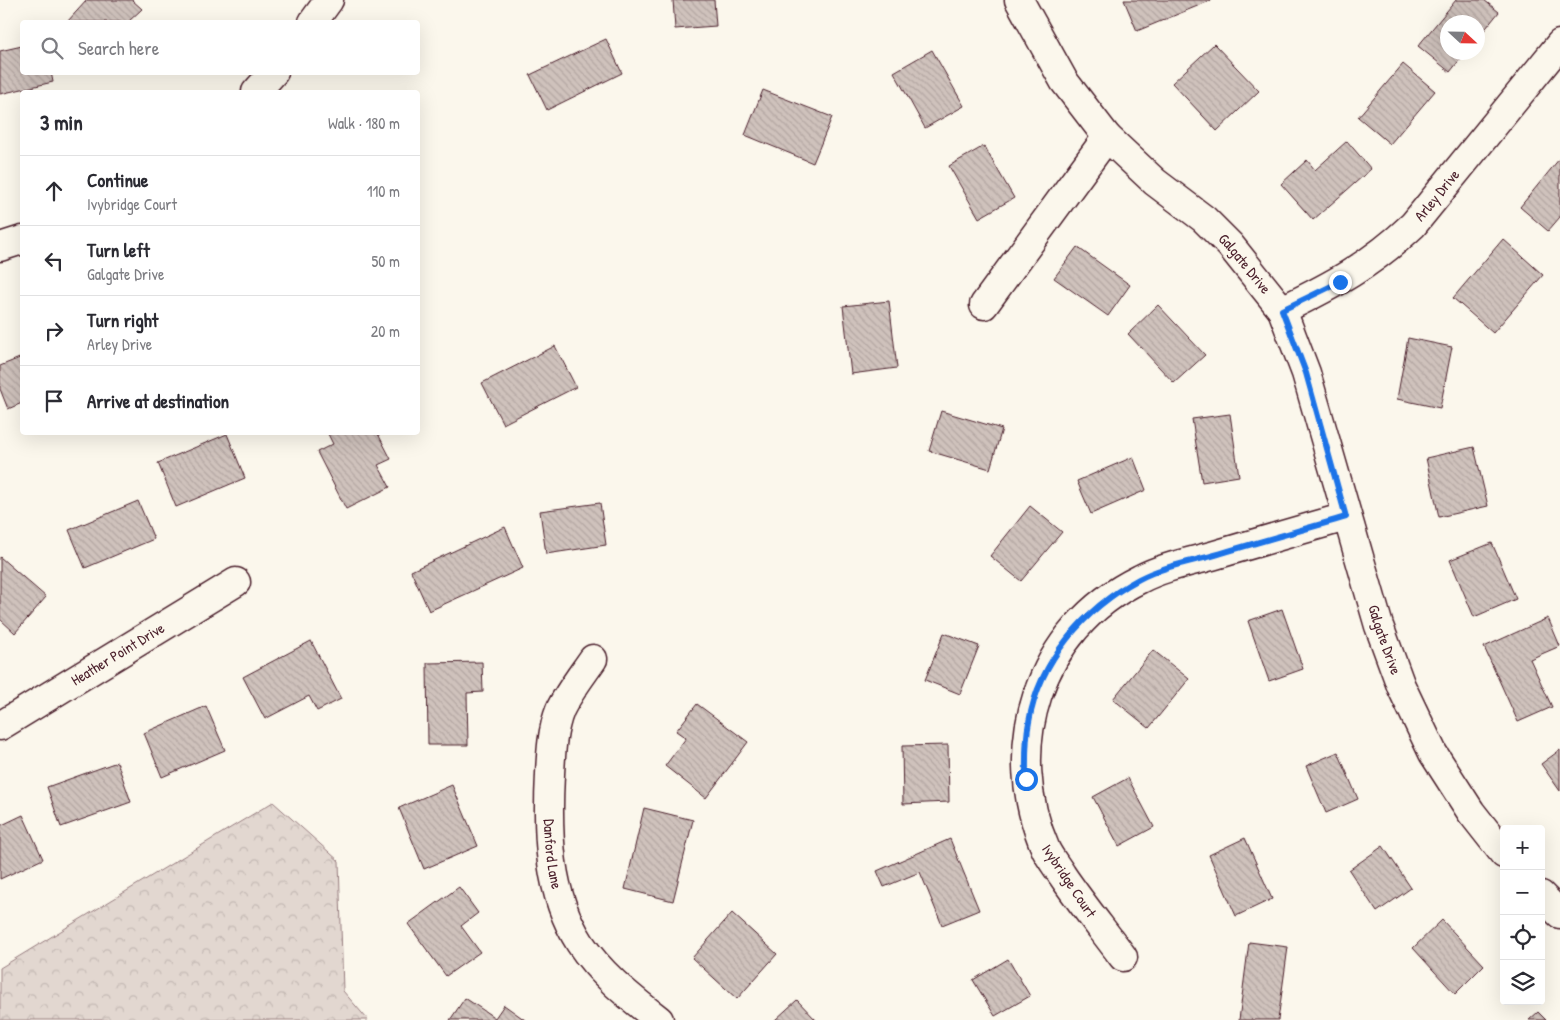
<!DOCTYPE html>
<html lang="en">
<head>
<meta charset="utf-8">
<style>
  :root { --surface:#fff; --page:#f2f2f3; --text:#2b2b33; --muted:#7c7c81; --line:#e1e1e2 }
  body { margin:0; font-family:"Patrick Hand",sans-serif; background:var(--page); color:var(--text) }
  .controls { position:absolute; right:15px; bottom:15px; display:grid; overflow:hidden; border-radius:5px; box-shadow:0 5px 20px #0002 }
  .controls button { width:45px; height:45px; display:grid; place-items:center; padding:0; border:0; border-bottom:1px solid var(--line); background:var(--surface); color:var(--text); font:25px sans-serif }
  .compass { position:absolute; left:1440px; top:15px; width:45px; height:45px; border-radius:50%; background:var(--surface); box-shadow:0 5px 20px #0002; rotate:112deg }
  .stop { position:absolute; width:15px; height:15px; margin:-11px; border:4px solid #1a73e8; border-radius:50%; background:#fff }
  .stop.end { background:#1a73e8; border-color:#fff; box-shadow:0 1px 5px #0008 }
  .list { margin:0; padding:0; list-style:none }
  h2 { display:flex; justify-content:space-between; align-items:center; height:65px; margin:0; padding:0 20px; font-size:21px }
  h2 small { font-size:16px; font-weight:400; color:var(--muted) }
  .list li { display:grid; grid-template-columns:32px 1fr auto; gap:15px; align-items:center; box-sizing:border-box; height:70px; padding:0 20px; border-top:1px solid var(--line) }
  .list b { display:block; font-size:19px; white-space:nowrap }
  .list p { margin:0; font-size:16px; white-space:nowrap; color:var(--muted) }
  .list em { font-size:16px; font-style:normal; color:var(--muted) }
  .icon { flex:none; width:28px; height:28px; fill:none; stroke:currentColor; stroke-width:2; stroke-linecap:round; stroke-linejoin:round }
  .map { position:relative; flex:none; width:1560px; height:1020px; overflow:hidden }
  .search { position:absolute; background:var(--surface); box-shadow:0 5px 20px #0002; left:20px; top:20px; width:400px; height:55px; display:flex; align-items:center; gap:12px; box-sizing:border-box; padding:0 18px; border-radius:5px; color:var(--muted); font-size:19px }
  .panel { position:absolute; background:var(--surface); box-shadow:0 5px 20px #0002; left:20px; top:90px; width:400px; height:345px; border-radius:5px }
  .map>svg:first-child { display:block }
</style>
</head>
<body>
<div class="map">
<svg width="1560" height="1020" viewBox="0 0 1560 1020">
  <defs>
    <pattern id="forest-crowns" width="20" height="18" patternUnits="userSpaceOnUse" patternTransform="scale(1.25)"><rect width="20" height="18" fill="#e2d7d0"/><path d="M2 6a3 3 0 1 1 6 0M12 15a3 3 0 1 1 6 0" fill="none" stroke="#c3b8b3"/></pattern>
    <pattern id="building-back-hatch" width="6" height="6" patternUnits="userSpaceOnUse" patternTransform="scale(1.25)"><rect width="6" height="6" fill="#cfc2bc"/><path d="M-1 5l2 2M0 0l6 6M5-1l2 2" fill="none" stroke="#b3a6a2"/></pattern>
  </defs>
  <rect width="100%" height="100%" fill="#fbf7ec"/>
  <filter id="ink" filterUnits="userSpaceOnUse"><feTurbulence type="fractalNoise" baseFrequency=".02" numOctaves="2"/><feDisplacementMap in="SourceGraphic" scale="10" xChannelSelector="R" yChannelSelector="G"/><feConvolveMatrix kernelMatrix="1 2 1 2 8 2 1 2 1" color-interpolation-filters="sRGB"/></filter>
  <g filter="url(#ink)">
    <polygon fill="url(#forest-crowns)" stroke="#967b7e" points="273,802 339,861 343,991 368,1020 0,1020 0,968"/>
    <g fill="url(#building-back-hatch)" stroke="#4a1f2b">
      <polygon points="87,0 132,0 142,9 128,22 67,22"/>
      <polygon points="673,0 714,0 716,26 675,29"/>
      <polygon points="1124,0 1212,0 1137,31"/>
      <polygon points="1456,0 1484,0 1499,12 1478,38 1478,22 1448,22 1448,52 1466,52 1450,72 1418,46"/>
      <polygon points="606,39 622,73 547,110 530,75"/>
      <polygon points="1214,44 1259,91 1217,131 1172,83"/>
      <polygon points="22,46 22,72 51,72 53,82 0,94 0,51"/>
      <polygon points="932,50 964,106 925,128 894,72"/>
      <polygon points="1403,64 1435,91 1390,144 1358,117"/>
      <polygon points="763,90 832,117 813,163 745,135"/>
      <polygon points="1347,141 1371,169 1313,220 1281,184 1307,160 1315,170"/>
      <polygon points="984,146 1014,198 979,218 949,166"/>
      <polygon points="1560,158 1560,217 1548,231 1520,207"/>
      <polygon points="1503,239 1543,275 1493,333 1453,298"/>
      <polygon points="1077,247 1130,285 1108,316 1054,278"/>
      <polygon points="889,301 897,368 851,374 843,306"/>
      <polygon points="1158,305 1205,355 1174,383 1128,334"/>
      <polygon points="1408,338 1452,347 1440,408 1397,399"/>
      <polygon points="555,346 576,387 503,424 482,383"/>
      <polygon points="22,357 22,403 8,409 0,389 0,366"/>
      <polygon points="941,411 1002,429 990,469 929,451"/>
      <polygon points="1230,414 1239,476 1202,482 1192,419"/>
      <polygon points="327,432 377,432 391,459 378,465 390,487 346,509 317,452 333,444"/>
      <polygon points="227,434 245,478 176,507 158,463"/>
      <polygon points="1474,447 1488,506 1439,517 1426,458"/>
      <polygon points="1133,457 1146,490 1091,514 1077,481"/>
      <polygon points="138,501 154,539 85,568 69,530"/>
      <polygon points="600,503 606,545 546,554 540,511"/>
      <polygon points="1030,506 1062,532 1021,581 990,556"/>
      <polygon points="505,527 523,568 429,611 411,571"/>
      <polygon points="1492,543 1516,599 1474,617 1450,560"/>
      <polygon points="0,557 46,597 15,633 0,619"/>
      <polygon points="1282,609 1303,669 1269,681 1248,621"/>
      <polygon points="1548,618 1560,646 1530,659 1552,707 1518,722 1484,647"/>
      <polygon points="944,633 979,646 960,694 925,680"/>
      <polygon points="311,641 341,699 317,711 309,696 265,719 243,677"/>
      <polygon points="1153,650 1189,679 1149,728 1113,699"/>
      <polygon points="482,662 483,692 467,693 468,745 428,745 427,663"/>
      <polygon points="697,704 748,742 706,798 665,766 686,738 676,731"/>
      <polygon points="206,706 225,750 162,777 144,733"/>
      <polygon points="948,745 949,802 903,804 902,746"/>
      <polygon points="1560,750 1560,791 1541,764"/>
      <polygon points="1338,752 1358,799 1326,813 1306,766"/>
      <polygon points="117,762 131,802 61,827 47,787"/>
      <polygon points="1128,778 1154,827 1119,846 1093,797"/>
      <polygon points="452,785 478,846 424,869 399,808"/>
      <polygon points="644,808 693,820 673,901 625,889"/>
      <polygon points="23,815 43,859 0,879 0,826"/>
      <polygon points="1245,838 1272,899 1236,916 1209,855"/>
      <polygon points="950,839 979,910 942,925 920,872 884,887 877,871"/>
      <polygon points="1383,846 1411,888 1377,912 1349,870"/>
      <polygon points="459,887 478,913 461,926 480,952 446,976 408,924"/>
      <polygon points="732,913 777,954 737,999 692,958"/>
      <polygon points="1442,920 1484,965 1455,994 1413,948"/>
      <polygon points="1249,942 1288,947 1278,1020 1239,1020"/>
      <polygon points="1008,959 1030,996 995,1016 973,980"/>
      <polygon points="465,998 495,1018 504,1005 525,1020 450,1020"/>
      <polygon points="797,1000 816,1020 775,1020"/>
      <polygon points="1538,1012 1546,1020 1529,1020"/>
    </g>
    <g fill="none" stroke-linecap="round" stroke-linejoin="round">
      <g stroke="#4a1f2b" stroke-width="31">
        <g id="minor">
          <path id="s1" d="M 1019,0 L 1064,81 L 1107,137 L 1155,182 L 1204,219 L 1230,245 L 1282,310 L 1306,373 L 1379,626 L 1401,686 L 1433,753 L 1471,812 L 1504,854"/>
          <polyline points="984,305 1107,137"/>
          <path id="s2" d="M 1282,310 C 1333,285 1371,265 1413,225 L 1560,44"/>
          <path id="s3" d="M 593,659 C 582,675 568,693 560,710 C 552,730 551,753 550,774 C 547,832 548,893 580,943 C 601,975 630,997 659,1020"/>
          <path id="s4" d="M 0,726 L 236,582"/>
          <polyline points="1541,895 1560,914"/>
          <path d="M 1123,957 C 1103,930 1081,903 1062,875 C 1057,867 1050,858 1046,850 C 1001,748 1037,629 1140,579 C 1163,567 1190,562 1215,555 C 1259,542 1303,529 1346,517"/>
        </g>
      </g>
      <g stroke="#4a1f2b" stroke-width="31">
        <g id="major">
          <polyline points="313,22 329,0"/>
          <polyline points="256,92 274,72"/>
          <polyline points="0,247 22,240"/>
        </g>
      </g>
      <use href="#minor" stroke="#fbf7ec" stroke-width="28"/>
      <use href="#major" stroke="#fbf7ec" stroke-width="28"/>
    </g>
  </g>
  <g fill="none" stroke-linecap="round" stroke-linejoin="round" filter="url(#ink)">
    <path stroke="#1a73e8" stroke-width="6" d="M 1026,779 C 1026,760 1025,741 1029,722 C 1039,661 1085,608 1139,579 C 1161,567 1190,562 1215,555 C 1258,542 1302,530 1346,517 L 1306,373 L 1282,310 L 1340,282"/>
  </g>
  <g text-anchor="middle" stroke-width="4" stroke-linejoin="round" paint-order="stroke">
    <g font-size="15" fill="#4a1f2b" stroke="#fbf7ec">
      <text dy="5" stroke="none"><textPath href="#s2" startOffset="195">Arley Drive</textPath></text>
      <text dy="5" stroke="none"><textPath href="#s1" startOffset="351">Galgate Drive</textPath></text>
      <text dy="5" stroke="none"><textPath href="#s1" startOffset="756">Galgate Drive</textPath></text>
      <text dy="5" stroke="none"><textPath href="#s4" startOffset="138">Heather Point Drive</textPath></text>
      <text dy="5" stroke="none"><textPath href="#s3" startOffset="206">Danford Lane</textPath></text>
      <text transform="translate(1069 881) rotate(56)" y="5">Ivybridge Court</text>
    </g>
  </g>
</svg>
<div class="controls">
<button>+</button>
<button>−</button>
<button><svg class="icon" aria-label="locate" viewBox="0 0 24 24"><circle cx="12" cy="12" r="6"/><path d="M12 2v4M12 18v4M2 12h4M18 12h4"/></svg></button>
<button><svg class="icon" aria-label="layers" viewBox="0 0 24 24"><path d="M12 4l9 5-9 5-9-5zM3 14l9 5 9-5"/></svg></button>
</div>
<svg class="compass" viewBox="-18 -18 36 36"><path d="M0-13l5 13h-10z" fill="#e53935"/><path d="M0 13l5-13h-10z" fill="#7c7c81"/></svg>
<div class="stop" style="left:1026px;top:779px"></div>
<div class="stop end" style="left:1340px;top:282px"></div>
<div class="search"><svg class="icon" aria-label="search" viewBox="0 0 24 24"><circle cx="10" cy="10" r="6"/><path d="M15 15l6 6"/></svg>Search here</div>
<section class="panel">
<h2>3 min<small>Walk · 180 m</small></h2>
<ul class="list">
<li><svg class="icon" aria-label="ahead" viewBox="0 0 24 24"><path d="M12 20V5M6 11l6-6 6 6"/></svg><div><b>Continue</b><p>Ivybridge Court</p></div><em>110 m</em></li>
<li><svg class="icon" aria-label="left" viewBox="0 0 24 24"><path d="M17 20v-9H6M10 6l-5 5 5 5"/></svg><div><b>Turn left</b><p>Galgate Drive</p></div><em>50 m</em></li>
<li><svg class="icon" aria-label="right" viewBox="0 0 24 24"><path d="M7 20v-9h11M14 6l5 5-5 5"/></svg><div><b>Turn right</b><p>Arley Drive</p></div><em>20 m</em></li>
<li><svg class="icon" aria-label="arrive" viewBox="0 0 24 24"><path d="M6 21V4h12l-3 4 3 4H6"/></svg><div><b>Arrive at destination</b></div></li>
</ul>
</section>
</div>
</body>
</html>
